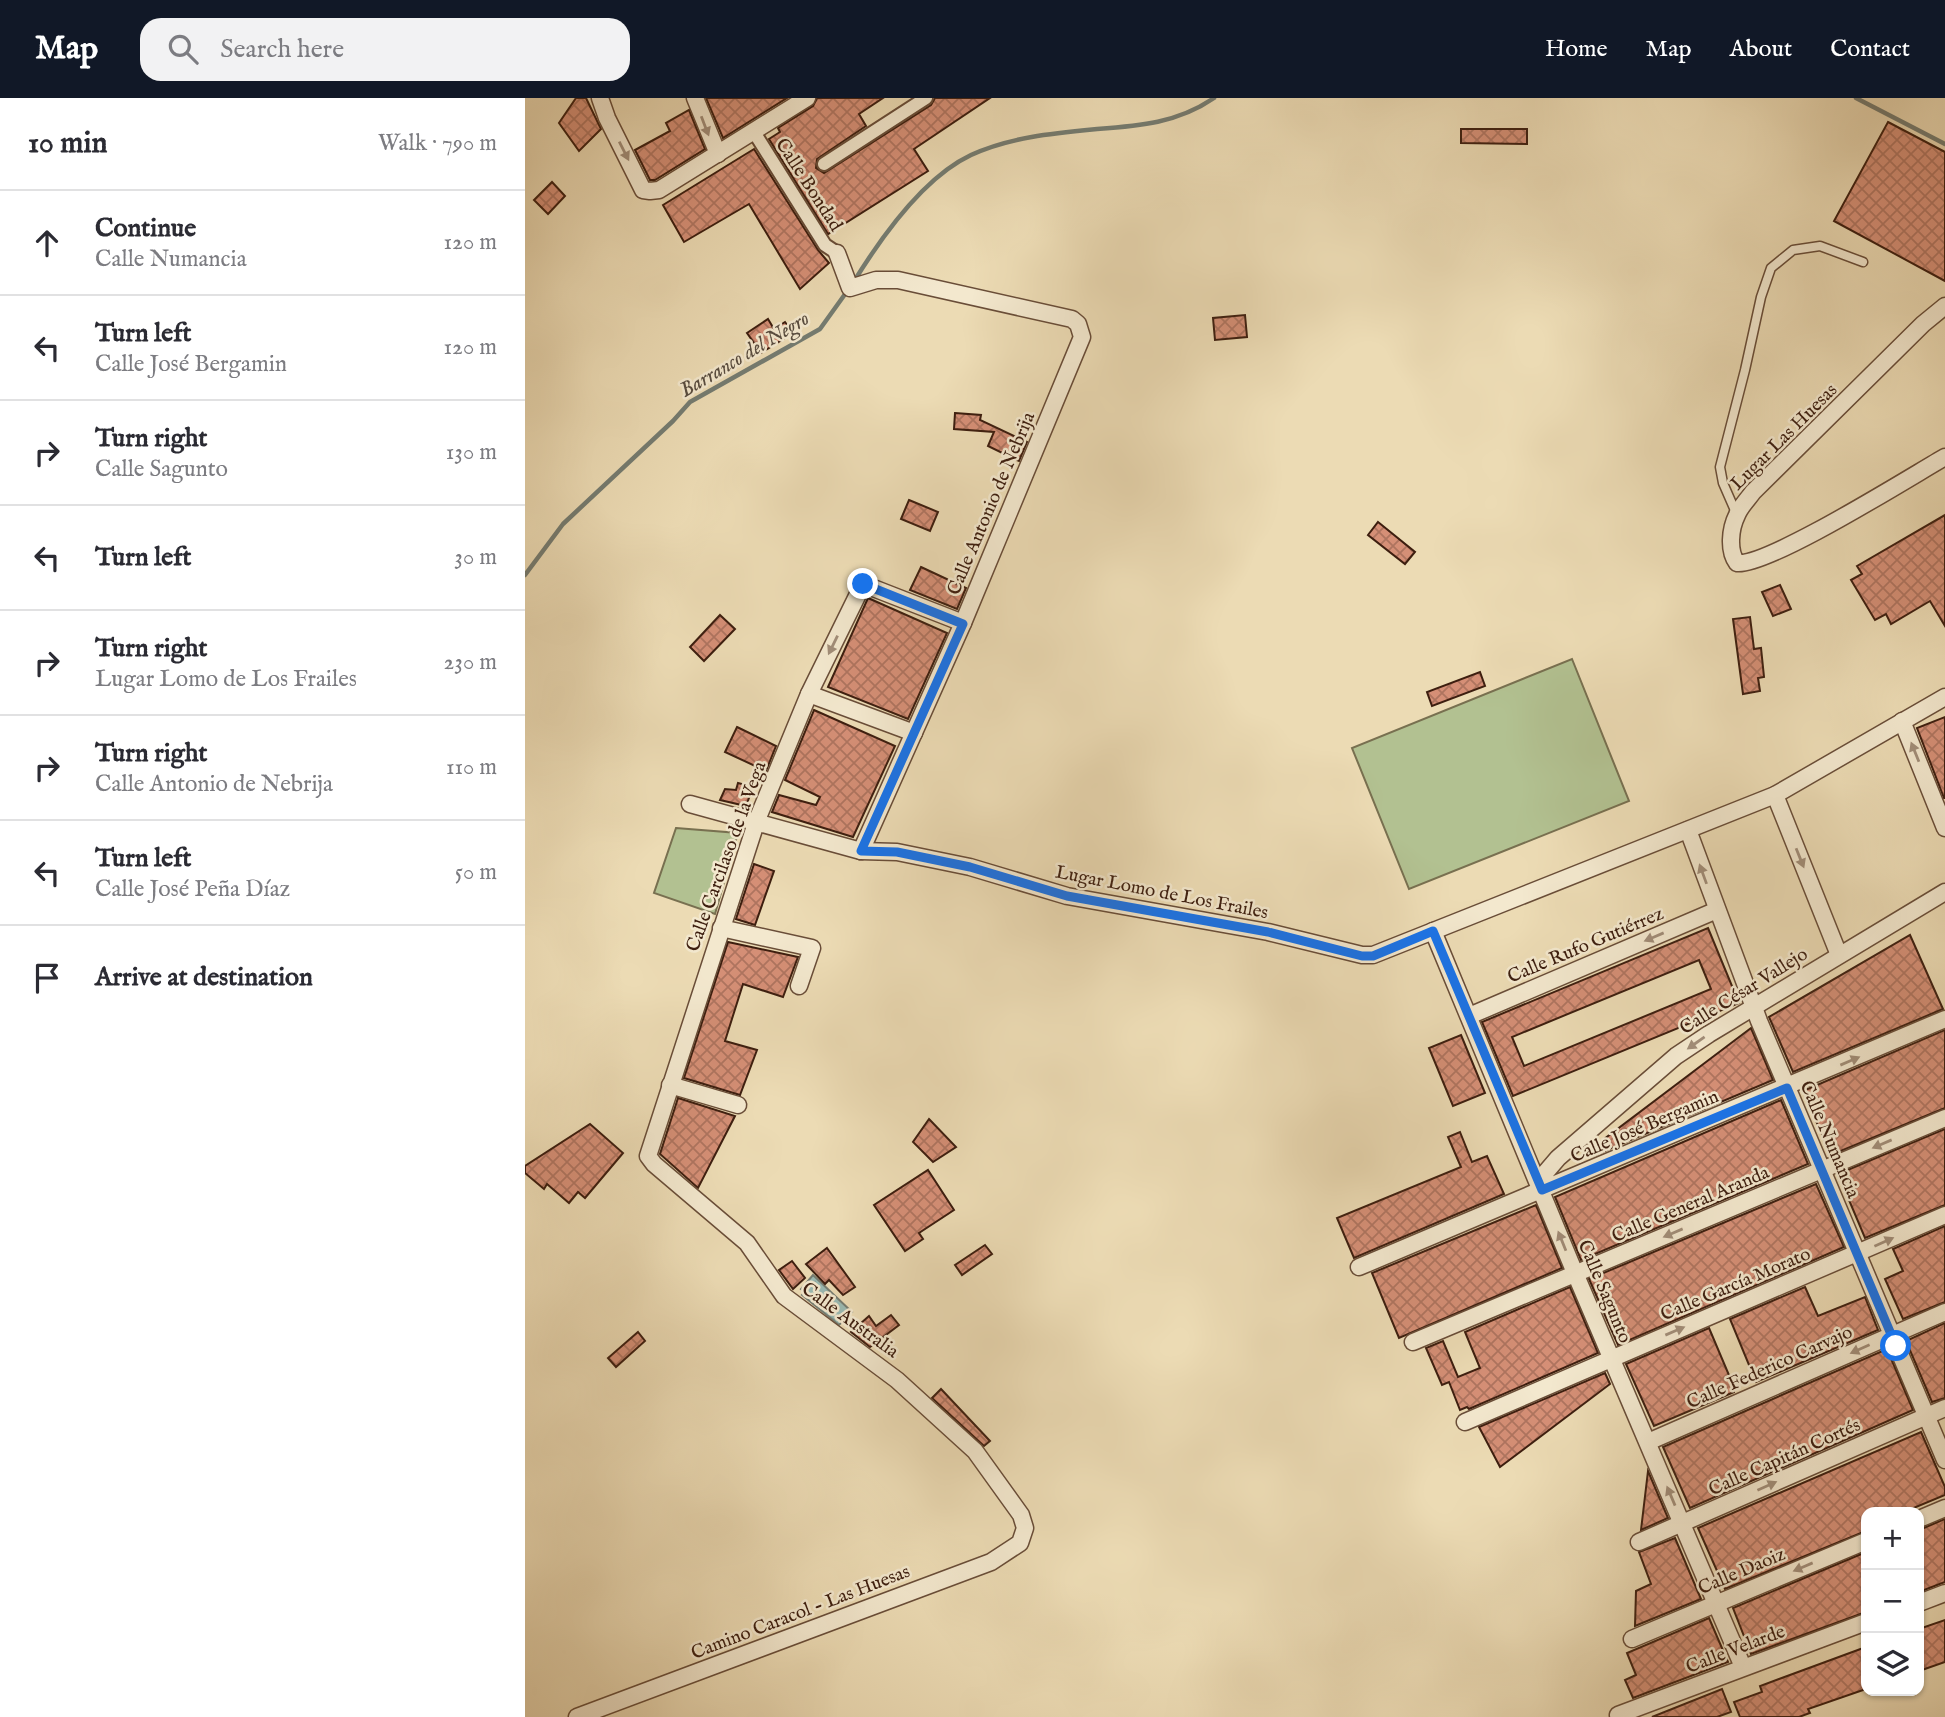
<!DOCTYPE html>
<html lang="en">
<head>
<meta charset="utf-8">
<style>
  :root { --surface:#fff; --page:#f2f2f3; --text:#2b2b33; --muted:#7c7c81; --line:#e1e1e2; --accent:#111827 }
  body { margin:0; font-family:"IM FELL English",serif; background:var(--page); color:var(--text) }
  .controls { position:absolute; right:21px; bottom:21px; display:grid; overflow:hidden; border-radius:14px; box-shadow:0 2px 5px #0004 }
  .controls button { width:63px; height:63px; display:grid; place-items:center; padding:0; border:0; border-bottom:2px solid var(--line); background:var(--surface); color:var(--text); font:35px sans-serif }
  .stop { position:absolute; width:21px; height:21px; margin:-16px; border:5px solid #1a73e8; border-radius:50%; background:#fff }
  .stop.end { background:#1a73e8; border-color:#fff; box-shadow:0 2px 7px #0008 }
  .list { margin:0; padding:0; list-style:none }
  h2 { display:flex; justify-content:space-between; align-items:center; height:91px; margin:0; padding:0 28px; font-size:30px }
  h2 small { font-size:23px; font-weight:400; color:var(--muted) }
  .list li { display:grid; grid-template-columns:46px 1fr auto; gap:21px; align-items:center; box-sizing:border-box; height:105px; padding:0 28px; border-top:2px solid var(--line) }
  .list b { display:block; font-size:26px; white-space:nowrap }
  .list p { margin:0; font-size:23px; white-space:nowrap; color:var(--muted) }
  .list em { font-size:23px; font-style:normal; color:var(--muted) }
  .icon { flex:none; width:38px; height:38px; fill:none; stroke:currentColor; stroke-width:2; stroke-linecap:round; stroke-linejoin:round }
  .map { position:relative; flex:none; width:1420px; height:1619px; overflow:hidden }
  header { display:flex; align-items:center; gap:42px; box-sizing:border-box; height:98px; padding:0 35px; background:var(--accent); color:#fff }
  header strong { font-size:33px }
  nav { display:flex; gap:38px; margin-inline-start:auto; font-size:24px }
  .search { width:490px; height:63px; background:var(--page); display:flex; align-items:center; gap:18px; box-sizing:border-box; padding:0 24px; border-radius:21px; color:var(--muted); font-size:26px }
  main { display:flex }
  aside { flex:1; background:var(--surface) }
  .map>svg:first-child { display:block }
</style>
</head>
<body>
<header>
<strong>Map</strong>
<div class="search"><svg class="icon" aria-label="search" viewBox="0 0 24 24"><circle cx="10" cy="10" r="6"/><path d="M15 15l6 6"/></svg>Search here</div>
<nav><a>Home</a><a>Map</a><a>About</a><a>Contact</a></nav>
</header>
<main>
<aside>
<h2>10 min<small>Walk · 790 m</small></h2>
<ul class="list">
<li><svg class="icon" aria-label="ahead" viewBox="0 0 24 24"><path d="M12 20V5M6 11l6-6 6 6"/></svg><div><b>Continue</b><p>Calle Numancia</p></div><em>120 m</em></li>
<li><svg class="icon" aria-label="left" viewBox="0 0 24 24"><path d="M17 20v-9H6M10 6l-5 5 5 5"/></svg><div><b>Turn left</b><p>Calle José Bergamin</p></div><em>120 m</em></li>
<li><svg class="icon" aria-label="right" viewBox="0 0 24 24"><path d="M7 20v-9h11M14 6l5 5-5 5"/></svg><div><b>Turn right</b><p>Calle Sagunto</p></div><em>130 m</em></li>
<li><svg class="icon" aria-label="left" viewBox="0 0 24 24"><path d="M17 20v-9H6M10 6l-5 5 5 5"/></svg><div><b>Turn left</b></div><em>30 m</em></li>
<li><svg class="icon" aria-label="right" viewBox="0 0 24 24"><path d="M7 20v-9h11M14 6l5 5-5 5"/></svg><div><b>Turn right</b><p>Lugar Lomo de Los Frailes</p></div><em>230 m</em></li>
<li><svg class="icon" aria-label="right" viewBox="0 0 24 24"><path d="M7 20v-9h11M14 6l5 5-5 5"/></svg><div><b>Turn right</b><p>Calle Antonio de Nebrija</p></div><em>110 m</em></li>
<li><svg class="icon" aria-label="left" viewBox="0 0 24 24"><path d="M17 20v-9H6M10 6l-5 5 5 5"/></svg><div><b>Turn left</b><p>Calle José Peña Díaz</p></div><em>50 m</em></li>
<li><svg class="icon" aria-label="arrive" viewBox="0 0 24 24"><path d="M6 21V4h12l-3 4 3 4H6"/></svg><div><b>Arrive at destination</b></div></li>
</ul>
</aside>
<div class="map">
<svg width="1420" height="1619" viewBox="0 0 1420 1619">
  <defs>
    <pattern id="water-ripples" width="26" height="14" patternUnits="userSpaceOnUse" patternTransform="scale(1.75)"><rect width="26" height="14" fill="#9abab3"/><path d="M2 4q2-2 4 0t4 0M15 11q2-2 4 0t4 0" fill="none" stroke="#869f99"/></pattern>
    <pattern id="building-cross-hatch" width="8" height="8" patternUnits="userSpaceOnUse" patternTransform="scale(1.75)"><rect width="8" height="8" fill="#d58f76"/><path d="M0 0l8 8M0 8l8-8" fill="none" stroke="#ae745f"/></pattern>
  </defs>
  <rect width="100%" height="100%" fill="#ecdbb4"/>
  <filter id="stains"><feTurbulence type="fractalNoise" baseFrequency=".00286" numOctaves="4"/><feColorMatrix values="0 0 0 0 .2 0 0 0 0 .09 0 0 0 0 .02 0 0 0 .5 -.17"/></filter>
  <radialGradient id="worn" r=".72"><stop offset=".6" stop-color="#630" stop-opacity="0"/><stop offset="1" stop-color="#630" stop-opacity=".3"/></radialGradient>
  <g fill="#b2c191" stroke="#787050" stroke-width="2">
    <polygon points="1047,561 1104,703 884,791 827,650"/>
    <polygon points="151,730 213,735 190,816 129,795"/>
  </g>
  <polygon fill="url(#water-ripples)" stroke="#757c71" stroke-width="2" points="288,1177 327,1214 314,1227 277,1197 280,1194 276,1191"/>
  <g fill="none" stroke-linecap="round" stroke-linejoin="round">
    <g stroke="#757c71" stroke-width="4.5">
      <polyline points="1331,0 1420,46"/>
      <path d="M 328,185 C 355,141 399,79 446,57 C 485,39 530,35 572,31 C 614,28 653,25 689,0"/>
      <polyline points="0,477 38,426 148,323 165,304 295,231 323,192"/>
    </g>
  </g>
  <g fill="url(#building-cross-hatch)" stroke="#3d1e0f" stroke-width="2" fill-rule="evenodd">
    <polygon points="51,0 61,0 76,31 54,53 34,25"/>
    <polygon points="181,0 262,0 198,40"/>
    <polygon points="292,0 358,0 334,16 341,28 292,61 291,70 299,75 406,7 410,0 465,0 389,51 403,73 303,136 244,41 255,34 253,30 288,8"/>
    <polygon points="164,12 180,51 130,82 125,82 110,52 145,33 141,25"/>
    <polygon points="1363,24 1420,54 1420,183 1309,123"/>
    <polygon points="936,31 1002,31 1002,46 936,45"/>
    <polygon points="229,51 293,152 304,165 275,191 224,106 159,144 138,107"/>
    <polygon points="27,84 40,98 23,116 9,102"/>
    <polygon points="720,217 722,239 690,242 688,220"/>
    <polygon points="243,221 249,231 260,224 268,235 236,255 222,235"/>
    <polygon points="430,315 456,317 455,322 502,344 494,363 463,348 469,334 429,331"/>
    <polygon points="384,402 413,414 405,433 376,421"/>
    <polygon points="1420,417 1420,528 1405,503 1366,526 1361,516 1350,522 1326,482 1337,476 1332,468"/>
    <polygon points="853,424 890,454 880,466 843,437"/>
    <polygon points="396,469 441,490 432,511 385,492"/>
    <polygon points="1255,487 1266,511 1248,518 1237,494"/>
    <polygon points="343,500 422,535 383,621 303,589"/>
    <polygon points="195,517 210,531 179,563 165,549"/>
    <polygon points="1225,519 1229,551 1236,550 1239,579 1233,580 1235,593 1218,596 1208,521"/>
    <polygon points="955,574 960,588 907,608 902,594"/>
    <polygon points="289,612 370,648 328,739 247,714 254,697 291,707 295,699 260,682"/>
    <polygon points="1420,619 1420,700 1419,700 1392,630"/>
    <polygon points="212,629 251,648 241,673 200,654"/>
    <polygon points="213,685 228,689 221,708 195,702 200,691 211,692"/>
    <polygon points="229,766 249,773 230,827 211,821"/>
    <path d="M 1183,830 L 1214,905 L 988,998 L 957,924 ZM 1174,862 L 1186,891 L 999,968 L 987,939 Z"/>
    <polygon points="1385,837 1418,911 1268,974 1244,919"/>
    <polygon points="203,844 273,859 258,899 218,886 200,943 232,952 215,997 159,980"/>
    <polygon points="1226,930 1248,982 1068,1058 1066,1051"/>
    <polygon points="1420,932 1420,1010 1306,1057 1278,993"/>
    <polygon points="936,937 960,995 928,1008 904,950"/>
    <polygon points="153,1000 210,1018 173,1090 135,1056"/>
    <polygon points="1256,1002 1283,1066 1056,1162 1030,1099"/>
    <polygon points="404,1021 431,1049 408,1064 388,1044"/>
    <polygon points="65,1026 98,1055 60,1100 53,1094 44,1105 22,1086 19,1091 0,1075 0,1068"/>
    <polygon points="1420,1031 1420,1107 1340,1140 1313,1076"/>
    <polygon points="935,1034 947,1064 962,1058 979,1096 829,1160 812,1120 936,1069 923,1039"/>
    <polygon points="403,1072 429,1112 394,1135 398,1141 380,1153 349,1107"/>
    <polygon points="1291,1086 1319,1149 1093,1247 1064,1181"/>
    <polygon points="1011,1107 1037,1170 874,1240 847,1175"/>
    <polygon points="1420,1128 1420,1204 1378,1221 1360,1181 1378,1173 1368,1151"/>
    <polygon points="460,1147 467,1156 437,1177 430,1167"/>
    <polygon points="302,1150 330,1189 318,1197 304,1182 300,1186 281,1166"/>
    <polygon points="267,1163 280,1180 268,1191 254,1172"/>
    <polygon points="1045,1189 1073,1255 944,1311 942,1309 935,1312 924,1284 917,1287 901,1250 918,1243 933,1279 955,1270 940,1234"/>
    <polygon points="1280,1189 1293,1218 1340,1199 1353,1232 1231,1284 1205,1221"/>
    <polygon points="366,1217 374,1227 345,1249 326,1234 344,1218 351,1228"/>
    <polygon points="1420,1225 1420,1300 1407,1304 1381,1243"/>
    <polygon points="1184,1230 1209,1289 1209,1294 1129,1328 1101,1266"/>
    <polygon points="113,1234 120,1243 91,1269 83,1260"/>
    <polygon points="1362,1251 1388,1312 1165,1410 1138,1349"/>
    <polygon points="1080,1275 1085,1286 975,1369 954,1329"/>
    <polygon points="416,1291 465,1343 459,1348 407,1300"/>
    <polygon points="1396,1334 1420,1389 1420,1397 1379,1414 1341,1414 1341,1433 1200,1491 1173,1430"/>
    <polygon points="1123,1373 1143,1420 1116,1432"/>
    <polygon points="1420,1421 1420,1484 1394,1494 1394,1432"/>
    <polygon points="1150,1440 1176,1501 1110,1528 1111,1493 1126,1486 1114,1454"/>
    <polygon points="1341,1454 1341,1514 1226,1556 1208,1510"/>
    <polygon points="1184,1520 1203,1564 1108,1600 1100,1582 1111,1577 1102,1555"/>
    <polygon points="1420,1522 1420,1564 1394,1573 1394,1531"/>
    <polygon points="1341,1549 1341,1591 1283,1611 1285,1615 1274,1619 1215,1619 1209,1604 1237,1594 1235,1588"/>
    <polygon points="1197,1591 1206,1614 1192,1619 1127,1619"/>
  </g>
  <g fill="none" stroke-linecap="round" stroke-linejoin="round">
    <g stroke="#694d38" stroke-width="11">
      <polyline id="service" points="1212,417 1198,385 1195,369 1220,272 1236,199 1246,170 1268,152 1295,148 1338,164"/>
    </g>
    <g stroke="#694d38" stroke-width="16">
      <g id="pedestrian">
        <polyline points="229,34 300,147 312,155"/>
        <polyline points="299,66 401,0"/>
      </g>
    </g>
    <g stroke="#694d38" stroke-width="19">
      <g id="minor">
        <polyline points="75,0 82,20 118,92 125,93 134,92 282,0"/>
        <polyline points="170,0 193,56"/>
        <polyline points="312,155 325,190 351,182 373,182 547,221 553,226 557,239 438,525 336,753"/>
        <path d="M 1420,208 L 1398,226 L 1228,394 C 1223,401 1215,409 1212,417 C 1205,431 1203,453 1212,465 C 1242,469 1385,379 1420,359"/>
        <polyline points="284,596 389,635"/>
        <polyline points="1377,623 1420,730"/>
        <polyline points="1250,697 1314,857"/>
        <polyline points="165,706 336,753 372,754 445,769 542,798 743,834 837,857 848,857 1250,697 1420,599"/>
        <polyline points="1163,732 1234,923 1420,1362"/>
        <polyline points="196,830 287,850 274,888"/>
        <polyline points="908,833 1050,1175 1218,1569"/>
        <polyline points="944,918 1192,812"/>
        <polyline points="145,987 213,1007"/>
        <polyline points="1017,1092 1021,1074 1033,1060 1151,958 1184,936 1420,794"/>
        <polyline points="834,1169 1420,921"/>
        <polyline points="888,1244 1420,1020"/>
        <polyline points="940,1324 1420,1117"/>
        <polyline points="1123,1344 1420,1214"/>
        <polyline points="1394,1421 1420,1410"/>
        <polyline points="1114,1444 1420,1310"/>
        <polyline points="1394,1505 1420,1495"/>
        <polyline points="1107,1541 1341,1443"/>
        <polyline points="1093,1617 1341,1524"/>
        <polyline points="52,1619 466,1464 495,1445 500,1430 496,1417 450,1353 372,1282 259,1198 222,1145 129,1066 123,1058 232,722 284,596 338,486 438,525"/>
      </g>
    </g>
    <use href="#service" stroke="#f3e8ce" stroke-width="8"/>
    <use href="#pedestrian" stroke="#f3e8ce" stroke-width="12"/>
    <use href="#minor" stroke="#f3e8ce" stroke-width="16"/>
  </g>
  <defs><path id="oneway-solid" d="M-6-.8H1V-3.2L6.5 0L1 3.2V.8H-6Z" transform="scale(1.75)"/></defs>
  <g fill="#a18d78">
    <use href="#oneway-solid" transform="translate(180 28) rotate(69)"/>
    <use href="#oneway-solid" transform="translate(99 53) rotate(63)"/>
    <use href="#oneway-solid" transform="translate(308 547) rotate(116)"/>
    <use href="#oneway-solid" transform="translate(1390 654) rotate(-112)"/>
    <use href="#oneway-solid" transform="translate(1275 760) rotate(68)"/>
    <use href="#oneway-solid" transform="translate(1178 776) rotate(-110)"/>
    <use href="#oneway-solid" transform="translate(1129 839) rotate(157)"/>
    <use href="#oneway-solid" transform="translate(1171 945) rotate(145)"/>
    <use href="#oneway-solid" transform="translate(1325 963) rotate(-23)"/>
    <use href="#oneway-solid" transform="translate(1357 1046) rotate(157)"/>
    <use href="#oneway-solid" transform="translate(1148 1135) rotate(157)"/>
    <use href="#oneway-solid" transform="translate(1037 1143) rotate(-112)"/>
    <use href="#oneway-solid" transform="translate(1359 1144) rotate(-24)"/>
    <use href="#oneway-solid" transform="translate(1150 1233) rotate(-23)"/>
    <use href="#oneway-solid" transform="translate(1335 1251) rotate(156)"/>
    <use href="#oneway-solid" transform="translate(1242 1388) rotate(-24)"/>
    <use href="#oneway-solid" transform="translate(1146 1398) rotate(-113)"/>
    <use href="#oneway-solid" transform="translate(1278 1469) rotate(157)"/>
  </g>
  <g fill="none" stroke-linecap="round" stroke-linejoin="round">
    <polyline stroke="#1a73e8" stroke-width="9" points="338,486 438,526 336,753 372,754 445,769 542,798 743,834 837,858 848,858 908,833 1017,1092 1262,990 1371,1248"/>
  </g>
  <g text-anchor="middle" stroke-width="5" stroke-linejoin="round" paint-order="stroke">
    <g font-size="19" fill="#3d1e0f" stroke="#f3e8ce">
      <text transform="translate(285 86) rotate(57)" y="7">Calle Bondad</text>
      <text transform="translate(1258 338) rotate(-45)" y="7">Lugar Las Huesas</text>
      <text transform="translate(465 405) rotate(-67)" y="7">Calle Antonio de Nebrija</text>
      <text transform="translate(200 758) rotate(-70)" y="7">Calle Carcilaso de la Vega</text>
      <text transform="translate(637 793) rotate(11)" y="7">Lugar Lomo de Los Frailes</text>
      <text transform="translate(1060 846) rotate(-23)" y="7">Calle Rufo Gutiérrez</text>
      <text transform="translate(1218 892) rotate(-32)" y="7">Calle César Vallejo</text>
      <text transform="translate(1119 1027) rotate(-23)" y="7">Calle José Bergamin</text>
      <text transform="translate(1306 1041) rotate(67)" y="7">Calle Numancia</text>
      <text transform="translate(1165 1105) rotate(-23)" y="7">Calle General Aranda</text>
      <text transform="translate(1210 1185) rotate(-23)" y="7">Calle García Morato</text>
      <text transform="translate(1081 1193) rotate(67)" y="7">Calle Sagunto</text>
      <text transform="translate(326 1221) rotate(36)" y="7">Calle Australia</text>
      <text transform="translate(1244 1268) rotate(-24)" y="7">Calle Federico Carvajo</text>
      <text transform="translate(1259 1358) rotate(-24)" y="7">Calle Capitán Cortés</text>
      <text transform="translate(1216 1472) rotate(-23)" y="7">Calle Daoiz</text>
      <text transform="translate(275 1513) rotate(-21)" y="7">Camino Caracol - Las Huesas</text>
      <text transform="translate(1210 1550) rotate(-21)" y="7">Calle Velarde</text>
    </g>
    <g font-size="21" font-style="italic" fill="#594d40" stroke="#f3e8ce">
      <text transform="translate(219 256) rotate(-31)" y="7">Barranco del Negro</text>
    </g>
  </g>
  <rect width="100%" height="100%" filter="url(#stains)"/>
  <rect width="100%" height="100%" fill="url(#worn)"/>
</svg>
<div class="controls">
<button>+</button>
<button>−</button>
<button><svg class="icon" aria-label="layers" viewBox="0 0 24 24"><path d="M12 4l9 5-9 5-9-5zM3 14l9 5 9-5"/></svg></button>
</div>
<div class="stop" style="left:1371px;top:1248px"></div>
<div class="stop end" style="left:338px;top:486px"></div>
</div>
</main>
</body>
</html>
